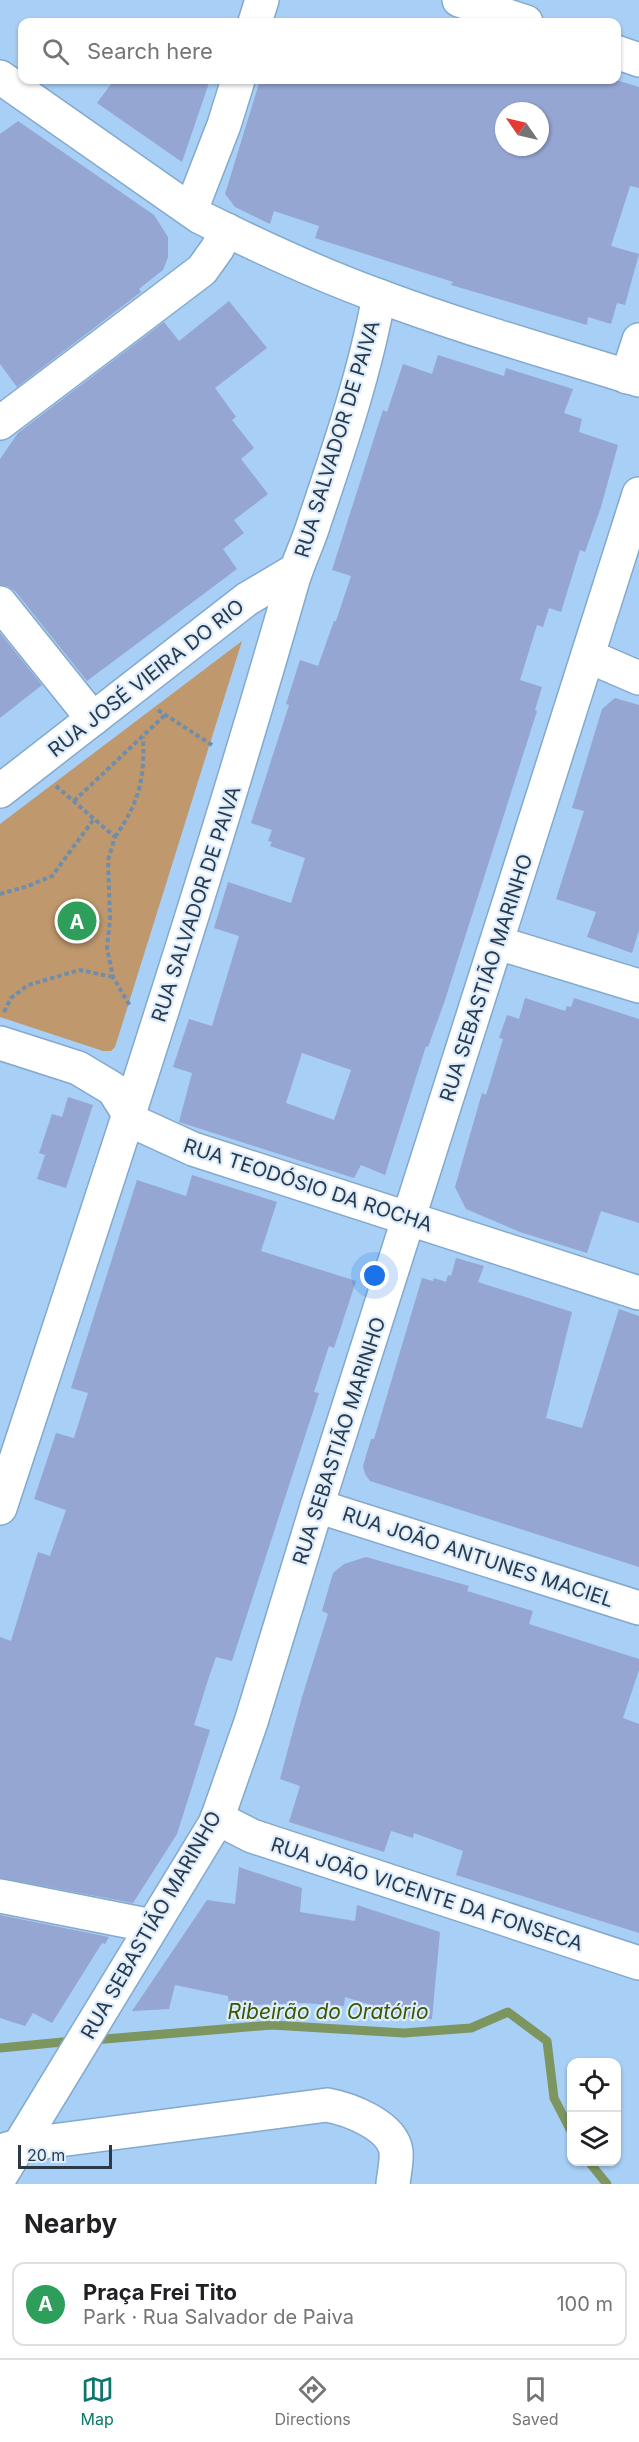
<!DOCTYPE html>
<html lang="en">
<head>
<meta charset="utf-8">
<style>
  :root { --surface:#fff; --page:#f2f2f2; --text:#202124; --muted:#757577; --line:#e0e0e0; --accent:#0f766e }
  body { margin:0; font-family:Inter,sans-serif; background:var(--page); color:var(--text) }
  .controls { position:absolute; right:18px; bottom:18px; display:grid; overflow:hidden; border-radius:12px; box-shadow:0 2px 4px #0004 }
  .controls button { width:54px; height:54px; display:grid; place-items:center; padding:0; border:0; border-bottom:2px solid var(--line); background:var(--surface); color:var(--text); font:30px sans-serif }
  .compass { position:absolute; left:495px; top:102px; width:54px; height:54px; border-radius:50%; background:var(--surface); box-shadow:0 2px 4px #0004; rotate:304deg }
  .scale { position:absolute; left:18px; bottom:15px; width:94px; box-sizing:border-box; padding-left:6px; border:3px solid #2a3a49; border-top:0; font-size:16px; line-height:21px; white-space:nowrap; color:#2a3a49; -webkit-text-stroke:4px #ddedfd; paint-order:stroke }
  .you { position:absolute; left:375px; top:1276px; width:21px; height:21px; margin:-15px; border:4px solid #fff; border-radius:50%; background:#1a73e8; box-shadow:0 0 0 9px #1a73e833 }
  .badge { display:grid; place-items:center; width:39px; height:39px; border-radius:50%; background:var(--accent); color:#fff; font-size:20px; font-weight:700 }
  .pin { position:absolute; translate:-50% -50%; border:3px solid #fff; box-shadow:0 2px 6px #0006 }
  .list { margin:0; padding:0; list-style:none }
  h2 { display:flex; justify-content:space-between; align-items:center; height:78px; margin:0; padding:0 24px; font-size:26px }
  h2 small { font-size:20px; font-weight:400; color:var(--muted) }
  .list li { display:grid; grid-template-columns:39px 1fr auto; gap:18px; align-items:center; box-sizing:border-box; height:84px; margin:0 12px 12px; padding:0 12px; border:2px solid var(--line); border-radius:12px }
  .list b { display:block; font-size:22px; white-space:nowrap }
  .list p { margin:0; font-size:20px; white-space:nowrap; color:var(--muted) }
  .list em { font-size:20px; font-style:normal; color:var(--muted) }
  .icon { flex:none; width:33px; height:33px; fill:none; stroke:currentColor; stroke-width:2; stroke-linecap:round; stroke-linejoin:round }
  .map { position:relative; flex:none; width:639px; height:2184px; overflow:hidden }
  .search { position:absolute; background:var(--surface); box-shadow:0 2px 4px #0004; left:18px; right:18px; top:18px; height:66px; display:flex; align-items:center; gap:15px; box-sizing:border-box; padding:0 21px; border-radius:12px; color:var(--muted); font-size:22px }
  .sheet { height:174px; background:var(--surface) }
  nav { display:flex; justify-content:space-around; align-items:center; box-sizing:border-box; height:84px; border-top:2px solid var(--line); background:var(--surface); font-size:16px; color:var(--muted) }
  nav a { display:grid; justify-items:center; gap:3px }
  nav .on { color:var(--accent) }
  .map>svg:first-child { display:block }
</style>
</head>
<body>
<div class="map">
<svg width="639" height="2184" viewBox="0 0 639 2184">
  <rect width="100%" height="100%" fill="#a8cff5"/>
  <polygon fill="#bf986e" points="242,641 115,1047 111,1051 103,1051 0,1017 0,824"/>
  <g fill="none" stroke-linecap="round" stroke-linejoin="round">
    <g stroke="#7d955f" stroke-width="9">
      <polyline points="93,2040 272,2025 404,2033 471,2028 508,2012 547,2041 554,2098 572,2133"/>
      <polyline points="0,2048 73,2041"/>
      <polyline points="589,2162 607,2184"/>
    </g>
  </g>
  <g fill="#95a6d3" fill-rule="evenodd">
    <polygon points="114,80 210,80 182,162 97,103"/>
    <path d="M 260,80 L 616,80 L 639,87 L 639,188 L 630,186 L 611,246 L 639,254 L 625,305 L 617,303 L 611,324 L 588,317 L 587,325 L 451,285 L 453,282 L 315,238 L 319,226 L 274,211 L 270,224 L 235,207 L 225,194 ZM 504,111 L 540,111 L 540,147 L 504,147 Z"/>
    <polygon points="18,121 154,215 168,237 168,257 163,270 139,289 141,292 17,387 0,364 0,134"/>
    <polygon points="229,301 267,348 215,388 236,417 232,420 254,448 241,459 268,494 234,520 244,533 223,549 237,569 87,681 15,591 7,586 0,585 0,459 18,433 164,322 179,341"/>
    <path d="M 438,355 L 504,376 L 506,368 L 573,389 L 564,413 L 582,419 L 579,432 L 618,445 L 601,507 L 585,552 L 580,550 L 561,612 L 549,608 L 543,627 L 537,625 L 520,680 L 542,687 L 535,710 L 537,711 L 444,1003 L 428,1047 L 426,1046 L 385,1175 L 361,1165 L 354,1178 L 179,1122 L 192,1073 L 173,1067 L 189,1019 L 212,1026 L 239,936 L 214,928 L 228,882 L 291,903 L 305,858 L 270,846 L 272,842 L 268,841 L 272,830 L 251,823 L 289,705 L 286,704 L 300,660 L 318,666 L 334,621 L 336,621 L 351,576 L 332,570 L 383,410 L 387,412 L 403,364 L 432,374 ZM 302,1053 L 351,1070 L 334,1120 L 286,1103 Z"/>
    <polygon points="0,633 42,685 0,718"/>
    <polygon points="615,698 639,705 639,930 632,953 587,937 596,912 556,899 584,811 572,808 602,709"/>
    <polygon points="525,998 565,1011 567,1006 571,1007 574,998 639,1019 639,1223 601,1211 587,1253 520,1232 466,1209 455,1187 482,1093 486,1095 503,1039 499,1038 507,1015 519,1019"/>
    <polygon points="68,1097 93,1105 66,1188 37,1179 45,1155 39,1153 52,1114 62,1117"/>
    <polygon points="192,1175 277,1202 261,1251 356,1281 334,1348 329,1346 314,1392 319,1393 232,1661 216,1657 208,1680 194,1725 210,1730 177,1834 133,1903 0,1878 0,1637 11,1641 38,1552 50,1556 66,1510 34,1499 56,1433 74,1438 88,1393 71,1388 137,1180 186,1196"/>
    <polygon points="456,1258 484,1266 478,1282 572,1312 546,1418 582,1428 619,1309 639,1316 639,1567 370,1481 365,1474 363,1466 371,1439 374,1439 422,1278 433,1281 434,1278 446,1282 448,1275 451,1276"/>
    <polygon points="366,1557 469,1586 467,1591 533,1611 529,1624 639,1659 639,1670 623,1718 639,1724 639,1933 456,1875 463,1851 414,1833 413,1838 391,1831 384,1852 289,1822 300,1786 280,1779 302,1697 328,1614 322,1611 333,1573 344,1564"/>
    <polygon points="239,1867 302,1888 300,1912 355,1921 357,1905 440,1932 432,2019 413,2018 345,1997 344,2006 304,2003 229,2006 228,1996 175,1985 169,2009 132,2011 207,1900 235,1904"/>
    <polygon points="0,1915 109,1937 105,1944 102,1943 52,2023 33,2013 25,2026 0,2018"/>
  </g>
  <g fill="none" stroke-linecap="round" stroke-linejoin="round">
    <g stroke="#83a9cd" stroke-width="36">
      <g id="minor">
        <polyline points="459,0 526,22"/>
        <polyline points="255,22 262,0"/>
        <polyline points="616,52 639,60"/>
        <path d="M 0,77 L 200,217 C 258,246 318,274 379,296 C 464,328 553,353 639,380"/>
        <polyline points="191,210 224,125 238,80"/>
        <polyline points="627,377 639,340"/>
        <polyline points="0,423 202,270 217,249 227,230"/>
        <polyline points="0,603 93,719"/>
        <polyline points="588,656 639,678"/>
        <polyline points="0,791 247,599 296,570"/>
        <polyline points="498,943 639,986"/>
        <polyline points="0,1043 78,1068 113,1089 134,1122 193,1149 639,1293"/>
        <polyline points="317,1506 639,1608"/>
        <path d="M 0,1508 C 101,1201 203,894 292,583 C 298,562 308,543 314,523 C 339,449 365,373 379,296"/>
        <polyline points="217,1818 252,1836 639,1963"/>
        <polyline points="0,1896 152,1926"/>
        <path d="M 7,2149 L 21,2145 L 327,2105 C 349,2109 392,2125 396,2151 C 397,2161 394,2174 393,2184"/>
        <polyline points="0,2177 216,1822 251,1722 317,1506 639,494"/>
      </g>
    </g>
    <g stroke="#708da9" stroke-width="4" stroke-dasharray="4.5 3" stroke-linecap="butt">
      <polyline points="158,710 212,745"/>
      <polyline points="56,786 115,837 108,860 110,919 107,948 113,977 130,1006"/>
      <polyline points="74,801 165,715"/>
      <path d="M 115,837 C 139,802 145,780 143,737"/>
      <polyline points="0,894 28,886 52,876 94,819"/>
      <polyline points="4,1012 11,998 28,985 80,970 113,977"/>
    </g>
    <use href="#minor" stroke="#fff" stroke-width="33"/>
  </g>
  <g text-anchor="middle" stroke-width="4.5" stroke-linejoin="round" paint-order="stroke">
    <g font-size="20" fill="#2a3a49" stroke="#ddedfd">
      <text transform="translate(337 439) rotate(-73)" y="7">RUA SALVADOR DE PAIVA</text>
      <text transform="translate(146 678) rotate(-38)" y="7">RUA JOSÉ VIEIRA DO RIO</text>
      <text transform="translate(196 904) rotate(-72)" y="7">RUA SALVADOR DE PAIVA</text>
      <text transform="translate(486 978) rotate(-72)" y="7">RUA SEBASTIÃO MARINHO</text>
      <text transform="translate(308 1185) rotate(18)" y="7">RUA TEODÓSIO DA ROCHA</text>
      <text transform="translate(339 1441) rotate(-72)" y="7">RUA SEBASTIÃO MARINHO</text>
      <text transform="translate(478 1557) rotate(18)" y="7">RUA JOÃO ANTUNES MACIEL</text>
      <text transform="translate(427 1894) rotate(18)" y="7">RUA JOÃO VICENTE DA FONSECA</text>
      <text transform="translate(151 1925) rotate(-60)" y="7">RUA SEBASTIÃO MARINHO</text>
    </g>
    <g font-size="21" font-style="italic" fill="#3c5800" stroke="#ddedfd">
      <text x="328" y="2019">Ribeirão do Oratório</text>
    </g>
  </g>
</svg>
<div class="controls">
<button><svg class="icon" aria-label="locate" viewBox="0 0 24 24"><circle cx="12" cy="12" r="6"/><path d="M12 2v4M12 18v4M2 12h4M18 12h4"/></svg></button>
<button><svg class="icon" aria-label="layers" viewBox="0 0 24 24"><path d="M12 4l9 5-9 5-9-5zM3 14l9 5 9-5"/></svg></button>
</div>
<svg class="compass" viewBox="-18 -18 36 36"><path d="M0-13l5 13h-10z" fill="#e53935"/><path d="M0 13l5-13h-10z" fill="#757577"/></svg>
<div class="scale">20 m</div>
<div class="you"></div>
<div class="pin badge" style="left:77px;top:921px;background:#2e9e5b">A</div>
<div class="search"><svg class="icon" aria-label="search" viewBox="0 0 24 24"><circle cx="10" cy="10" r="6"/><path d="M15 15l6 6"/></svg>Search here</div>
</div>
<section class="sheet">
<h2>Nearby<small></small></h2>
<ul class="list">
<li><span class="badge" style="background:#2e9e5b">A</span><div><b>Praça Frei Tito</b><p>Park · Rua Salvador de Paiva</p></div><em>100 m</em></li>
</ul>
</section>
<nav>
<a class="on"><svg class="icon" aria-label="map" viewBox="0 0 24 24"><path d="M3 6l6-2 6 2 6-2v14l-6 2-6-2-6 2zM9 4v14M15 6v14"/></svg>Map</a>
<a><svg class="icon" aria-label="directions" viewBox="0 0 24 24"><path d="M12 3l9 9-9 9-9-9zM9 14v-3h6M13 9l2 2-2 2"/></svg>Directions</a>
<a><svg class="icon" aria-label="saved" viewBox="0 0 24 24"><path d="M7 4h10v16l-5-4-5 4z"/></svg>Saved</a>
</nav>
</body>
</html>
